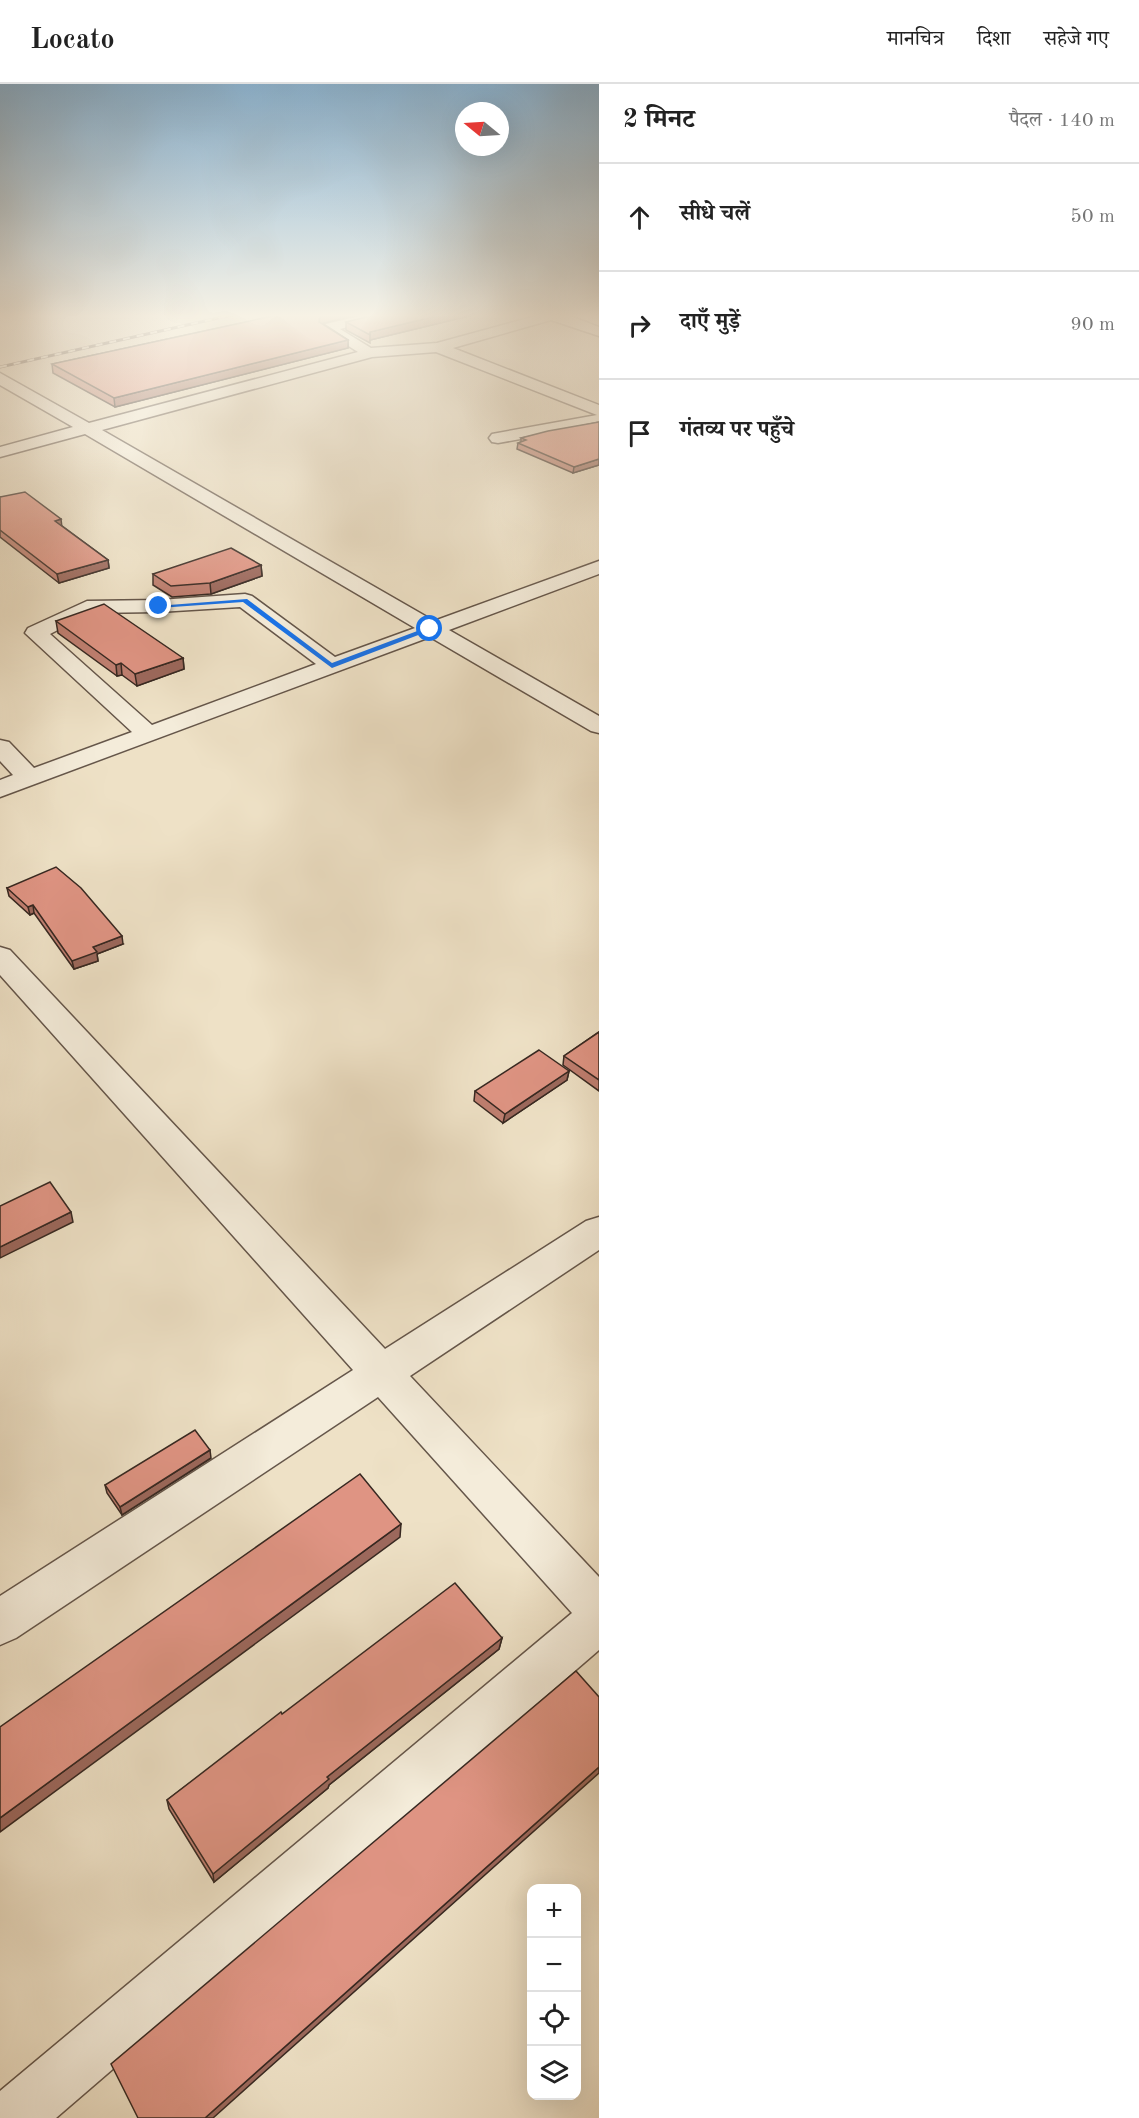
<!DOCTYPE html>
<html lang="hi">
<head>
<meta charset="utf-8">
<style>
  :root { --surface:#fff; --page:#f2f2f2; --text:#222; --muted:#767676; --line:#e0e0e0 }
  body { margin:0; font-family:"Old Standard TT","Noto Serif Devanagari",serif; background:var(--page); color:var(--text) }
  .controls { position:absolute; right:18px; bottom:18px; display:grid; overflow:hidden; border-radius:12px; box-shadow:0 6px 24px #0002 }
  .controls button { width:54px; height:54px; display:grid; place-items:center; padding:0; border:0; border-bottom:2px solid var(--line); background:var(--surface); color:var(--text); font:30px sans-serif }
  .compass { position:absolute; left:455px; top:18px; width:54px; height:54px; border-radius:50%; background:var(--surface); box-shadow:0 6px 24px #0002; rotate:288deg }
  .stop { position:absolute; width:18px; height:18px; margin:-14px; border:4px solid #1a73e8; border-radius:50%; background:#fff }
  .stop.end { background:#1a73e8; border-color:#fff; box-shadow:0 2px 6px #0008 }
  .list { margin:0; padding:0; list-style:none }
  h2 { display:flex; justify-content:space-between; align-items:center; height:78px; margin:0; padding:0 24px; font-size:26px }
  h2 small { font-size:20px; font-weight:400; color:var(--muted) }
  .list li { display:grid; grid-template-columns:39px 1fr auto; gap:18px; align-items:center; box-sizing:border-box; height:108px; padding:0 24px; border-top:2px solid var(--line) }
  .list b { display:block; font-size:22px; white-space:nowrap }
  .list em { font-size:20px; font-style:normal; color:var(--muted) }
  .icon { flex:none; width:33px; height:33px; fill:none; stroke:currentColor; stroke-width:2; stroke-linecap:round; stroke-linejoin:round }
  .map { position:relative; flex:none; width:599px; height:2034px; overflow:hidden }
  header { display:flex; align-items:center; gap:36px; box-sizing:border-box; height:84px; padding:0 30px; background:var(--surface); border-bottom:2px solid var(--line) }
  header strong { font-size:28px }
  nav { display:flex; gap:33px; margin-inline-start:auto; font-size:21px }
  main { display:flex }
  aside { flex:1; background:var(--surface) }
  .map>svg:first-child { display:block }
</style>
</head>
<body>
<header>
<strong>Locato</strong>
<nav><a>मानचित्र</a><a>दिशा</a><a>सहेजे गए</a></nav>
</header>
<main>
<div class="map">
<svg width="599" height="2034" viewBox="0 0 599 2034">
  <rect width="100%" height="100%" fill="#eee1c6"/>
  <filter id="stains"><feTurbulence type="fractalNoise" baseFrequency=".00333" numOctaves="4"/><feColorMatrix values="0 0 0 0 .2 0 0 0 0 .09 0 0 0 0 .02 0 0 0 .5 -.17"/></filter>
  <radialGradient id="worn" r=".72"><stop offset=".6" stop-color="#630" stop-opacity="0"/><stop offset="1" stop-color="#630" stop-opacity=".3"/></radialGradient>
  <g fill="none" stroke-linecap="round" stroke-linejoin="round">
    <g stroke="#65564a" stroke-width="3">
      <g id="minor">
        <path d="M 368,230 L 392,230 L 390,233 L 340,245 L 371,264 L 437,259 L 543,230 L 565,230 L 599,243 L 599,252 L 551,236 L 453,264 L 599,321 L 599,341 L 498,359 L 492,358 L 489,354 L 492,350 L 597,331 L 436,268 L 372,273 L 102,346 L 434,537 L 599,477 L 599,490 L 449,546 L 599,632 L 599,649 L 591,647 L 430,553 L 0,713 L 0,696 L 13,691 L 0,677 L 0,656 L 9,658 L 34,684 L 132,648 L 25,549 L 28,544 L 87,517 L 159,516 L 245,510 L 252,512 L 335,573 L 415,544 L 85,350 L 0,373 L 0,363 L 73,343 L 0,301 L 0,289 L 89,339 L 358,268 L 320,244 L 322,241 ZM 240,523 L 316,580 L 152,641 L 50,550 L 91,529 L 159,528 Z"/>
        <polygon points="0,863 10,866 385,1265 586,1137 599,1133 599,1166 410,1292 599,1493 599,1566 56,2034 0,2034 0,2007 572,1529 378,1313 16,1554 0,1561 0,1512 353,1286 0,891"/>
      </g>
    </g>
    <use href="#minor" fill="#f4ecda" fill-rule="evenodd"/>
    <g stroke="#372821" stroke-width="3">
      <polyline id="rail" points="0,283 236,230"/>
    </g>
    <use href="#rail" stroke="#f4ecda" stroke-width="2" stroke-dasharray="7" stroke-linecap="butt"/>
  </g>
  <g fill="#c07f71" stroke="#372821" stroke-width="1.5">
    <polygon points="282,230 359,230 322,239 348,256 348,264 115,323 53,289 52,280"/>
    <polygon points="379,230 477,230 370,256 370,259 346,246 346,238"/>
    <polygon points="599,338 599,381 573,389 517,365 518,359 521,358 521,354"/>
    <polygon points="0,413 62,442 108,476 109,484 59,499 0,453"/>
    <polygon points="261,481 262,492 211,510 172,513 153,501 153,490"/>
    <polygon points="56,537 183,574 184,585 137,602 122,591 117,592 58,549"/>
    <polygon points="7,804 123,860 97,870 98,877 74,885 34,829 30,831 9,812"/>
    <polygon points="599,948 599,1007 563,981 564,972"/>
    <polygon points="569,987 567,996 503,1039 474,1017 475,1007"/>
    <polygon points="211,1374 122,1431 107,1409 105,1401"/>
    <polygon points="502,1554 499,1565 329,1701 328,1704 214,1798 169,1725 167,1716 282,1630"/>
  </g>
  <g fill="#9c685c" stroke="#372821" stroke-width="1.5">
    <polygon points="327,230 359,230 320,240 319,238 320,232"/>
    <polygon points="445,230 477,230 370,256 370,248"/>
    <polygon points="348,256 348,264 115,323 114,314"/>
    <polygon points="599,375 599,381 573,389 574,383"/>
    <polygon points="61,435 62,444 55,437"/>
    <polygon points="108,476 109,484 59,499 57,490"/>
    <polygon points="261,481 262,492 211,510 210,499"/>
    <polygon points="183,574 184,585 137,602 135,590"/>
    <polygon points="121,579 122,591 117,592 116,581"/>
    <polygon points="33,821 34,829 30,831 28,823"/>
    <polygon points="122,852 123,860 97,870 98,877 74,885 72,877 93,863"/>
    <polygon points="569,987 567,996 503,1039 505,1030"/>
    <polygon points="71,1128 73,1138 0,1174 0,1163"/>
    <polygon points="210,1366 211,1374 122,1431 120,1423"/>
    <polygon points="401,1440 400,1453 0,1748 0,1734"/>
    <polygon points="502,1554 499,1565 329,1701 328,1704 214,1798 213,1790 327,1693"/>
    <polygon points="599,1683 599,1689 213,2034 205,2034"/>
  </g>
  <g fill="#df9483" stroke="#372821" stroke-width="1.5">
    <polygon points="282,230 327,230 320,232 319,238 348,256 114,314 52,280"/>
    <polygon points="379,230 445,230 370,248 370,251 346,238"/>
    <polygon points="599,338 599,375 574,383 518,359 526,356 521,354 548,347"/>
    <polygon points="25,408 61,435 55,437 108,476 57,490 0,446 0,413"/>
    <polygon points="231,464 261,481 210,499 171,502 153,490"/>
    <polygon points="104,520 183,574 135,590 121,579 116,581 56,537"/>
    <polygon points="56,783 81,804 122,852 93,863 97,868 72,877 33,821 28,823 7,804"/>
    <polygon points="599,948 599,996 564,972"/>
    <polygon points="539,966 569,987 505,1030 475,1007"/>
    <polygon points="50,1098 71,1128 0,1163 0,1122"/>
    <polygon points="195,1346 210,1366 120,1423 105,1401"/>
    <polygon points="360,1390 401,1440 0,1734 0,1643"/>
    <polygon points="455,1499 502,1554 327,1693 329,1695 213,1790 167,1716 281,1628 282,1630"/>
    <polygon points="576,1587 599,1613 599,1683 205,2034 138,2034 111,1980"/>
  </g>
  <linearGradient id="sky" x2="0" y2="1"><stop stop-color="#8bb7d8"/><stop offset="0.45" stop-color="#f7f2e5"/><stop offset="1" stop-color="#f7f2e5" stop-opacity="0"/></linearGradient>
  <rect width="599" height="515" fill="url(#sky)"/>
  <polygon fill="#1a73e8" points="247,515 332,579 428,543 434,545 332,584 243,518 159,524 156,522"/>
  <rect width="100%" height="100%" filter="url(#stains)"/>
  <rect width="100%" height="100%" fill="url(#worn)"/>
</svg>
<div class="controls">
<button>+</button>
<button>−</button>
<button><svg class="icon" aria-label="locate" viewBox="0 0 24 24"><circle cx="12" cy="12" r="6"/><path d="M12 2v4M12 18v4M2 12h4M18 12h4"/></svg></button>
<button><svg class="icon" aria-label="layers" viewBox="0 0 24 24"><path d="M12 4l9 5-9 5-9-5zM3 14l9 5 9-5"/></svg></button>
</div>
<svg class="compass" viewBox="-18 -18 36 36"><path d="M0-13l5 13h-10z" fill="#e53935"/><path d="M0 13l5-13h-10z" fill="#767676"/></svg>
<div class="stop" style="left:430px;top:545px"></div>
<div class="stop end" style="left:159px;top:522px"></div>
</div>
<aside>
<h2>2 मिनट<small>पैदल · 140 m</small></h2>
<ul class="list">
<li><svg class="icon" aria-label="ahead" viewBox="0 0 24 24"><path d="M12 20V5M6 11l6-6 6 6"/></svg><div><b>सीधे चलें</b></div><em>50 m</em></li>
<li><svg class="icon" aria-label="right" viewBox="0 0 24 24"><path d="M7 20v-9h11M14 6l5 5-5 5"/></svg><div><b>दाएँ मुड़ें</b></div><em>90 m</em></li>
<li><svg class="icon" aria-label="arrive" viewBox="0 0 24 24"><path d="M6 21V4h12l-3 4 3 4H6"/></svg><div><b>गंतव्य पर पहुँचे</b></div></li>
</ul>
</aside>
</main>
</body>
</html>
